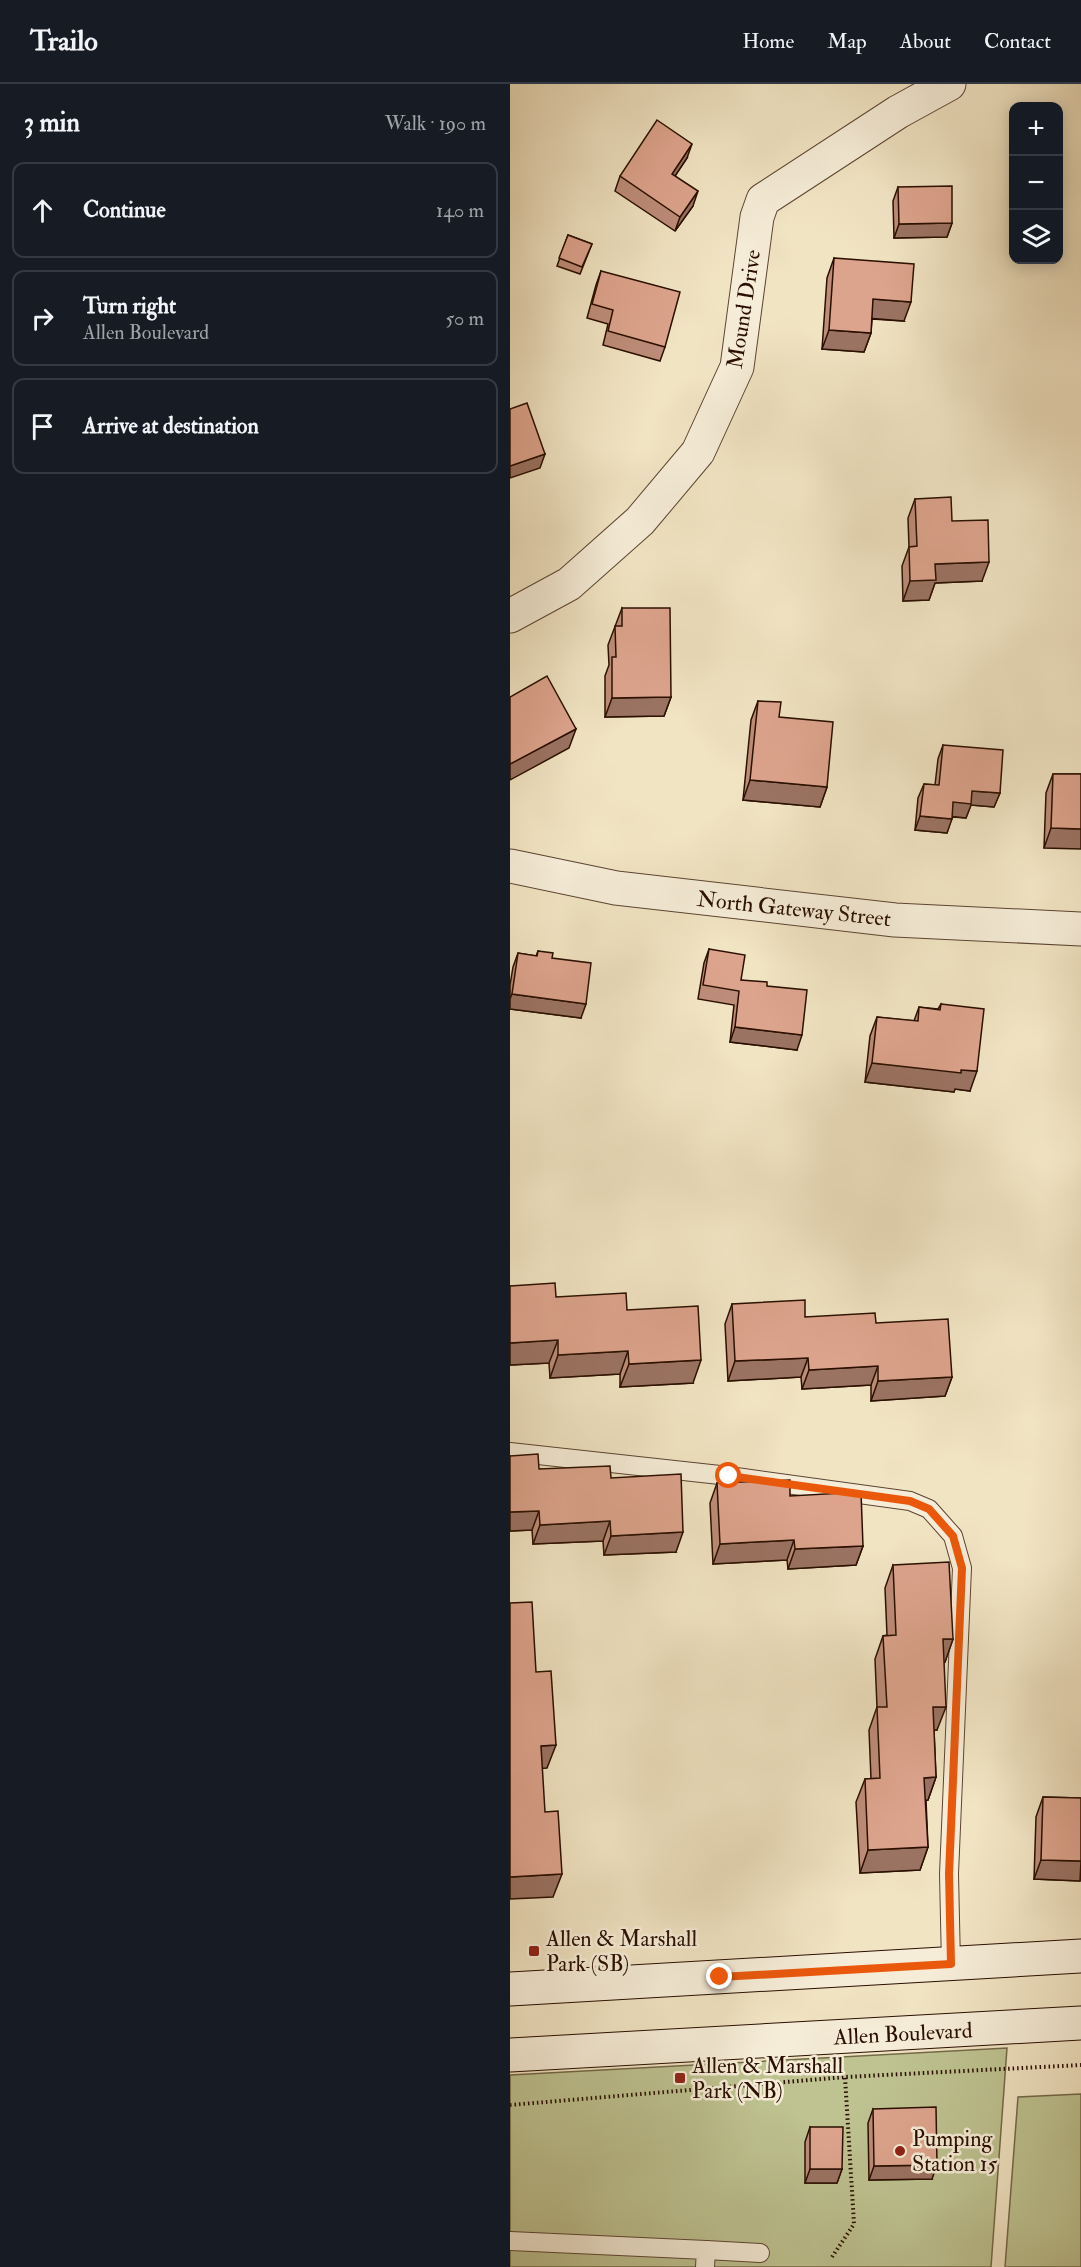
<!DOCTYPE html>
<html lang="en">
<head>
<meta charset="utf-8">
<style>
  :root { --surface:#171b24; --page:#242831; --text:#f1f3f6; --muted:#9ea1a6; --line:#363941 }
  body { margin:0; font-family:"IM FELL Double Pica",serif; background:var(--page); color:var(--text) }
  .controls { position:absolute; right:18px; top:18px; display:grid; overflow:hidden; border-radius:12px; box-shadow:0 3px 15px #0003 }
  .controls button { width:54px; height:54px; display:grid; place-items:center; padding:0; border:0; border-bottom:2px solid var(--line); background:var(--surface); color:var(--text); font:30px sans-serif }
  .stop { position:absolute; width:18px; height:18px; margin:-14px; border:4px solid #ea580c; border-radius:50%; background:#fff }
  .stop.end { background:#ea580c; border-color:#fff; box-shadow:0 2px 6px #0008 }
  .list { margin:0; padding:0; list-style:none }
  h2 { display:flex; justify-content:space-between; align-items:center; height:78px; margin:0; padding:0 24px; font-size:26px }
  h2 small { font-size:20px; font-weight:400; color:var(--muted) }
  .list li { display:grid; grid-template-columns:39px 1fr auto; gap:18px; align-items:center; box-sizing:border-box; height:96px; margin:0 12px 12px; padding:0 12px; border:2px solid var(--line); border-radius:12px }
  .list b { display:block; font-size:22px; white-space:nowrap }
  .list p { margin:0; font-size:20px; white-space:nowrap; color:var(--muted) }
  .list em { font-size:20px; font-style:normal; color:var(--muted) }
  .icon { flex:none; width:33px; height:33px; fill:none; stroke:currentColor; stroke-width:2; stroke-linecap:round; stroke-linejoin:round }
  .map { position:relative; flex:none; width:571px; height:2183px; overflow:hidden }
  header { display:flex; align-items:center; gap:36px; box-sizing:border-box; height:84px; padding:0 30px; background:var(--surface); border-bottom:2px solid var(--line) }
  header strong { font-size:28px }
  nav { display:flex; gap:33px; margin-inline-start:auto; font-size:21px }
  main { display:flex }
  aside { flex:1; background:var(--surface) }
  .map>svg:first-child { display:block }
</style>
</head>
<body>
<header>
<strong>Trailo</strong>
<nav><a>Home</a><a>Map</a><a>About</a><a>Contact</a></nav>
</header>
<main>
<aside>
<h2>3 min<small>Walk · 190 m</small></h2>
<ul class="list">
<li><svg class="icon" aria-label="ahead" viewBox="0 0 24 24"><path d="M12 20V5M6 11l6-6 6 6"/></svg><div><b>Continue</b></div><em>140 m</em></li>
<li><svg class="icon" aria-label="right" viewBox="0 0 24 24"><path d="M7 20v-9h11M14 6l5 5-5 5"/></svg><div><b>Turn right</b><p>Allen Boulevard</p></div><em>50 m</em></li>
<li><svg class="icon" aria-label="arrive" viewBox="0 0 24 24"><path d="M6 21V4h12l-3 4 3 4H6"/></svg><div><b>Arrive at destination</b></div></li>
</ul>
</aside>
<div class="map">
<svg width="571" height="2183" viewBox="0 0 571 2183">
  <rect width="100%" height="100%" fill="#f1e4c3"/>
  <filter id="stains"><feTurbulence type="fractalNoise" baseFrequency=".00333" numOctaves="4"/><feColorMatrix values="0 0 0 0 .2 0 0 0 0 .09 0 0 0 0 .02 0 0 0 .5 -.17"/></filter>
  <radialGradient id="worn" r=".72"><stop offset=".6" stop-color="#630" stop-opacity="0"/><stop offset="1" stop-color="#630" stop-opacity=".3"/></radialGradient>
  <g fill="#bec391" stroke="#746948" stroke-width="1.5">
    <polygon points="497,1964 481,2183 0,2183 0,1991"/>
    <polygon points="571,2010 571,2183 495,2183 508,2013"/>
  </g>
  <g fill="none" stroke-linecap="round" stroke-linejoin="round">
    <g stroke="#5c4431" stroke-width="20">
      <g id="lane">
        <polyline points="0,1368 219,1392 400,1417 419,1425 443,1452 452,1484 439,1790 441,1880"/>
        <polyline points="0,2157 196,2166 195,2183"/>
        <polyline points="196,2166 250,2169"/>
      </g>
    </g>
    <g stroke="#5c4431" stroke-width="35">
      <g id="street">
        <polyline points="0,532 59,500 130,437 188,368 227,283 247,133 253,116 388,28 439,0"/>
        <polyline points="0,782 106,804 385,836 571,845"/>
      </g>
    </g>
    <g stroke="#2a0f00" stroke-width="35">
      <g id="secondary">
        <polyline points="0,1905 571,1872"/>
        <polyline points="0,1971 571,1939"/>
      </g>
    </g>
    <g stroke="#2a0f00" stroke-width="4" stroke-dasharray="1.5 3" stroke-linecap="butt">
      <polyline points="0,2021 335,1993 571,1981"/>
      <polyline points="322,2173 344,2140 335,1993"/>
    </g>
    <use href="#lane" stroke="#f6edd8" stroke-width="18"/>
    <use href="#street" stroke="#f6edd8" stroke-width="33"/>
    <use href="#secondary" stroke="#f6edd8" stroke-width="33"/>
  </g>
  <g fill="#be8d79" stroke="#2a0f00" stroke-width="1.5">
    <polygon points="177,74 165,92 183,122 165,147 105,107 110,92"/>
    <polygon points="388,103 442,139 437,153 384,154 383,117"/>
    <polygon points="58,151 82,160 70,190 47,182"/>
    <polygon points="324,174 394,237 362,235 361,249 354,268 312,265 317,194"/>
    <polygon points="91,187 155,263 150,277 93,261 98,240 77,234 86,201"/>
    <polygon points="405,415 442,437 472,497 425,499 419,516 393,517 392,482 399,463 398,434"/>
    <polygon points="112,524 161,613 154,632 95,633 95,592 99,581 98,561"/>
    <polygon points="248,617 269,633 317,703 310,723 233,716 241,636"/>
    <polygon points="433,661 490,709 484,723 461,721 456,734 442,733 437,749 405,746 408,714 414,700 425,701 428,675"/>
    <polygon points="543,690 571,690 534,764 536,709"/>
    <polygon points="199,865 231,896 257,902 287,966 220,958 224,921 188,915 194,879"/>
    <polygon points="28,867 42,874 71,934 0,925 0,901 3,883 8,869 26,872"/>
    <polygon points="431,920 460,1007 445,1005 444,1008 355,998 360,952 367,933 404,937 409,923 428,925"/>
    <polygon points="0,1202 46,1213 117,1226 183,1299 110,1303 110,1290 40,1294 39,1279 0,1281"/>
    <polygon points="222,1220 295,1233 366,1239 442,1293 435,1312 361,1317 361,1301 292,1305 291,1293 218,1297 215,1240"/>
    <polygon points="0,1372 29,1385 101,1394 166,1468 94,1471 93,1457 23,1460 22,1446 0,1447"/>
    <polygon points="207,1399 280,1412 353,1462 346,1481 278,1485 277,1476 203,1480 200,1419"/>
    <polygon points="383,1481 443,1555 435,1578 434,1578 427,1646 424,1646 426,1693 418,1716 416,1716 418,1763 410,1786 350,1789 346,1718 355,1695 361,1695 359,1646 367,1623 365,1575 373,1552 377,1551 375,1504"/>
    <polygon points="533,1713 571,1714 571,1794 570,1797 524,1795 526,1733"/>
    <polygon points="363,2025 422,2095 359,2096 358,2039"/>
    <polygon points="300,2043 332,2085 327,2099 295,2099 295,2058"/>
  </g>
  <g fill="#9b7363" stroke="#2a0f00" stroke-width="1.5">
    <polygon points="182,60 177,74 157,104 162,90"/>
    <polygon points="188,107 183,122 165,147 170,133"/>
    <polygon points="442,139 437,153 384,154 389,140"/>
    <polygon points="363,215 401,218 394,237 356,234"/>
    <polygon points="319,246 361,249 354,268 312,265"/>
    <polygon points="35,370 30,384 0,394 0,382"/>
    <polygon points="479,478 472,497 425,499 419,516 393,517 400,497 425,480"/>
    <polygon points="161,613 154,632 95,633 102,614"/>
    <polygon points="66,645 59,664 0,696 0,680"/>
    <polygon points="240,696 317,703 310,723 233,716"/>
    <polygon points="462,707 490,709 484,723 461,721 456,734 438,732 443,718"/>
    <polygon points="410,732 442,735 437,749 405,746"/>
    <polygon points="541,744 571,745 571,765 534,764"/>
    <polygon points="2,910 76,920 71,934 0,925 0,915"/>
    <polygon points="225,943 292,951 287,966 220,958"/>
    <polygon points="362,979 451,986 467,987 460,1007 445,1005 444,1008 355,998"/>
    <polygon points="48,1256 39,1279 0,1281 0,1259"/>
    <polygon points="118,1267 110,1290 40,1294 48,1271"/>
    <polygon points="298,1274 291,1293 218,1297 225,1277"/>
    <polygon points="191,1276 183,1299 110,1303 119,1280"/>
    <polygon points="368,1282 361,1301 292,1305 299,1286"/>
    <polygon points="442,1293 435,1312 361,1317 368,1297"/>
    <polygon points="29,1427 22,1446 0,1447 0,1428"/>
    <polygon points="100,1437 93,1457 23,1460 30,1441"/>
    <polygon points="173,1448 166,1468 94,1471 101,1452"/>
    <polygon points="284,1456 277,1476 203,1480 210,1460"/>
    <polygon points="353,1462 346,1481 278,1485 285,1465"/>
    <polygon points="433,1555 443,1555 435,1578 424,1578"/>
    <polygon points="423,1623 436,1623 427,1646 414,1646"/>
    <polygon points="46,1661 37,1684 22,1685 31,1662"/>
    <polygon points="426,1693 418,1716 406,1717 414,1694"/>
    <polygon points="418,1763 410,1786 350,1789 358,1766"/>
    <polygon points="531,1776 571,1777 570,1797 524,1795"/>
    <polygon points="52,1790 43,1813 0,1815 0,1793"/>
    <polygon points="427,2081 422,2095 359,2096 364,2082"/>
    <polygon points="300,2085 332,2085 327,2099 295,2099"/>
  </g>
  <g fill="#dda48d" stroke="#2a0f00" stroke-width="1.5">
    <polygon points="147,36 182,60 162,90 188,107 170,133 110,92"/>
    <polygon points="442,102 442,139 389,140 388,103"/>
    <polygon points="58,151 82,160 72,183 49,174"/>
    <polygon points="324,174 404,180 401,218 363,215 361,249 319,246"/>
    <polygon points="91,187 170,208 155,263 98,247 103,226 82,220"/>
    <polygon points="17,319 35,370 0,382 0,325"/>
    <polygon points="441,413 442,437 478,436 479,478 425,480 426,496 400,497 399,463 407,462 405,415"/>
    <polygon points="112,524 160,524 161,613 102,614 102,573 106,573 105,542 112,542"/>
    <polygon points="37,592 66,645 0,680 0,613"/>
    <polygon points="248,617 271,618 269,633 323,638 317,703 240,696"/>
    <polygon points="433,661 493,666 490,709 462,707 461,720 443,718 442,735 410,732 414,700 429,701"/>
    <polygon points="543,690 571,690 571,745 541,744"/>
    <polygon points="199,865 235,871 231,896 257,898 257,902 297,906 292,951 225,943 229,907 193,901"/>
    <polygon points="28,867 43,869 42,874 81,879 76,920 2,910 8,869 27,872"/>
    <polygon points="431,920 474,925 467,987 451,986 451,989 362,979 367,933 408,937 409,923 430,926"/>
    <polygon points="45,1199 46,1213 116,1209 117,1226 188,1222 191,1276 119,1280 118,1267 48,1271 48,1256 0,1259 0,1202"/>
    <polygon points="295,1216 295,1233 365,1229 366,1239 438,1235 442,1293 368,1297 368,1282 299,1286 298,1274 225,1277 222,1220"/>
    <polygon points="28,1370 29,1385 100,1382 101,1394 171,1390 173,1448 101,1452 100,1437 30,1441 29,1427 0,1428 0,1372"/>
    <polygon points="280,1396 280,1412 351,1408 353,1462 285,1465 284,1456 210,1460 207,1399"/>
    <polygon points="439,1478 443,1555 433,1555 436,1623 423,1623 426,1693 414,1694 418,1763 358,1766 355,1695 370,1694 367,1623 377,1623 373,1552 386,1551 383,1481"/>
    <polygon points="22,1518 26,1588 41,1587 46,1661 31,1662 35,1728 48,1727 52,1790 0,1793 0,1519"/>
    <polygon points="533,1713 571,1714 571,1777 531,1776"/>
    <polygon points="426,2023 427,2081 364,2082 363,2025"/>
    <polygon points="300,2043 333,2043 332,2085 300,2085"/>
  </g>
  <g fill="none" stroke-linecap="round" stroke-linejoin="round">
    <polyline stroke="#ea580c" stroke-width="8" points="210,1893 441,1880 439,1790 452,1484 443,1452 419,1425 400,1417 219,1392"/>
  </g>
  <g fill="#8f2418" stroke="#f6edd8" stroke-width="2">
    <rect x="18" y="1861" width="12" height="12" rx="3"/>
    <rect x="164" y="1988" width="12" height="12" rx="3"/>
    <circle cx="390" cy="2067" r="6"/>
  </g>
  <g text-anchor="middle" stroke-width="5" stroke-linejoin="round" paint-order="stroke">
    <g font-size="22" fill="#2a0f00" stroke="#f6edd8">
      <text transform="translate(233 225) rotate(-81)" y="8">Mound Drive</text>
      <text transform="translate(284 824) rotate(6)" y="8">North Gateway Street</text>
      <text transform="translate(393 1949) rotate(-3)" y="8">Allen Boulevard</text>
    </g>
    <g font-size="22" fill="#2a0f00" stroke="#f6edd8" text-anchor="start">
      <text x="36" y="1862">Allen &amp; Marshall<tspan x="36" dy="25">Park (SB)</tspan></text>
      <text x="182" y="1989">Allen &amp; Marshall<tspan x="182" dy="25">Park (NB)</tspan></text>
      <text x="402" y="2062">Pumping<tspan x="402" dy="25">Station 15</tspan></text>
    </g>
  </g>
  <rect width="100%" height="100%" filter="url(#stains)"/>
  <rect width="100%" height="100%" fill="url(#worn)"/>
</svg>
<div class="controls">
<button>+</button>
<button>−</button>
<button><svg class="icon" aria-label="layers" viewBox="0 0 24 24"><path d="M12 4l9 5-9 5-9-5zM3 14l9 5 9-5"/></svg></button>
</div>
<div class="stop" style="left:219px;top:1392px"></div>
<div class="stop end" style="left:210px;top:1893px"></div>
</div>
</main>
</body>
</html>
